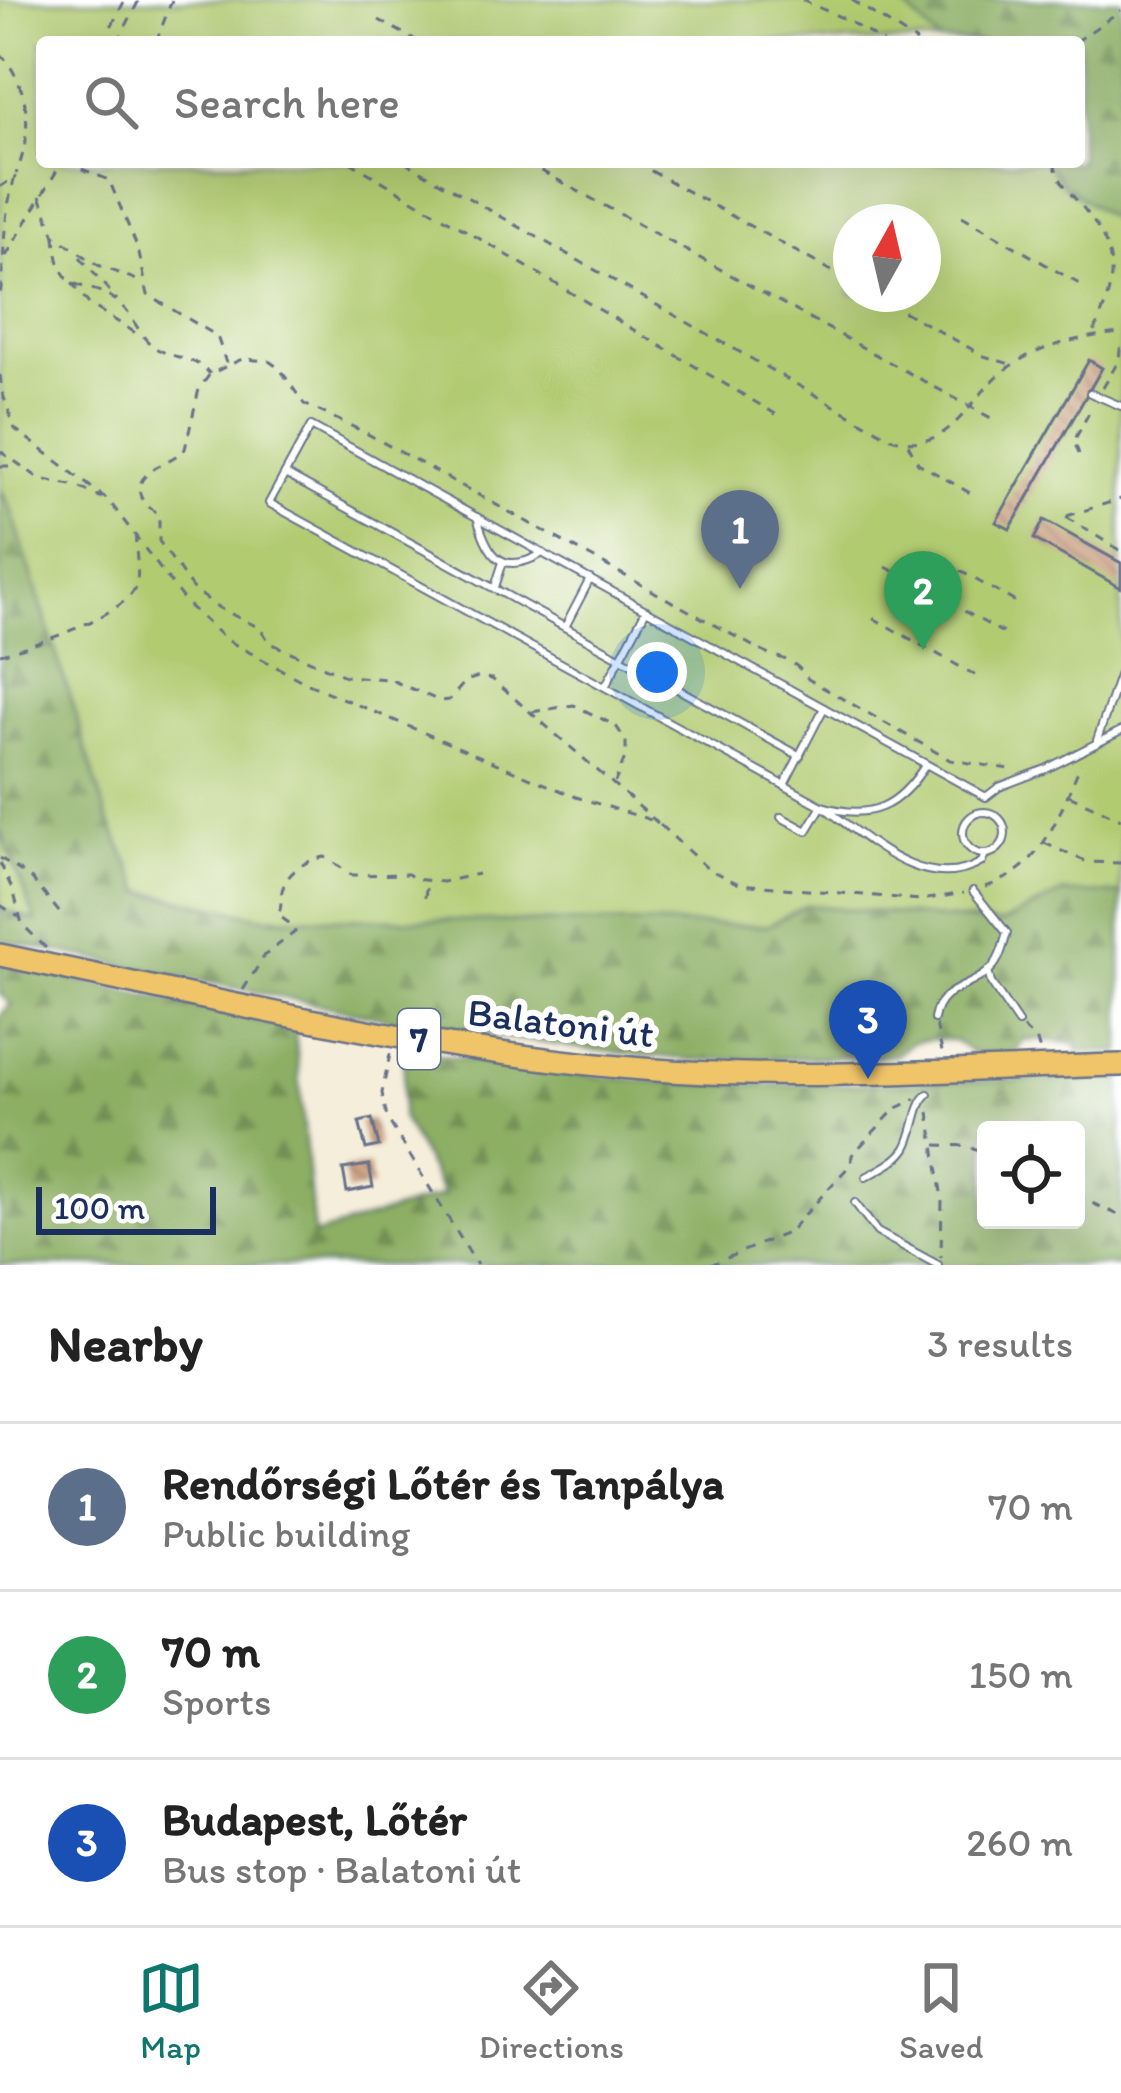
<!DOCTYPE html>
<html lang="en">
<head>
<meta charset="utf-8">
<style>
  :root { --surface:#fff; --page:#f6f6f6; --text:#222; --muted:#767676; --line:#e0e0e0; --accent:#0f766e }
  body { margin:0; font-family:Itim,sans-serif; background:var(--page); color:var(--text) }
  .controls { position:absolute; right:36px; bottom:36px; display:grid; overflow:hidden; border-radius:12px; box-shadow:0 12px 48px #0002 }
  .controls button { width:108px; height:108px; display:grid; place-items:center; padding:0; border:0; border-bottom:3px solid var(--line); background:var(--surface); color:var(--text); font:60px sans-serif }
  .compass { position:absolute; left:833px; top:204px; width:108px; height:108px; border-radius:50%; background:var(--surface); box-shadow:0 12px 48px #0002; rotate:8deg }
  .scale { position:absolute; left:36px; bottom:30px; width:180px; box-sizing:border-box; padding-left:12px; border:6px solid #1b2f5e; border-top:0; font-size:33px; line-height:42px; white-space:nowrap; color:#1b2f5e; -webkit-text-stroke:9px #fff; paint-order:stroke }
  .you { position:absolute; left:657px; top:672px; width:42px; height:42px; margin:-30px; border:9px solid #fff; border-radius:50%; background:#1a73e8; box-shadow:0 0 0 18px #1a73e833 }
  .badge { display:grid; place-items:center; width:78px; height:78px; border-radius:50%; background:var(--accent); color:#fff; font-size:39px; font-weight:700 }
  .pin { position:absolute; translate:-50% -99px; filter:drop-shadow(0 3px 6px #0008) }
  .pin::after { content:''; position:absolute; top:63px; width:42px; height:36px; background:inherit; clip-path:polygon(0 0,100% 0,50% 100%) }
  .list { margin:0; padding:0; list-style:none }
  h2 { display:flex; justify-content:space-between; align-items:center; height:156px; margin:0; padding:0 48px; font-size:51px }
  h2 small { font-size:39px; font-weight:400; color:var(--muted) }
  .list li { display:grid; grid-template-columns:78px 1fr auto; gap:36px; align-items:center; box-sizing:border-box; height:168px; padding:0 48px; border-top:3px solid var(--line) }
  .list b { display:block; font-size:45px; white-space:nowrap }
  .list p { margin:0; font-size:39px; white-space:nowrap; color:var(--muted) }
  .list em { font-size:39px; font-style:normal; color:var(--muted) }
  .icon { flex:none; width:66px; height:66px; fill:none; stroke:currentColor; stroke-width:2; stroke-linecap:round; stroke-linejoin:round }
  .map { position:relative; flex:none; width:1121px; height:1265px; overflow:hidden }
  .search { position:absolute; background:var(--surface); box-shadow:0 12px 48px #0002; left:36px; right:36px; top:36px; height:132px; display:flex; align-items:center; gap:30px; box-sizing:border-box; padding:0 42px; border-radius:12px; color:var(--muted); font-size:45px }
  .sheet { height:660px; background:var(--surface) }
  nav { display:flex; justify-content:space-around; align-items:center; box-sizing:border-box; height:168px; border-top:3px solid var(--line); background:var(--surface); font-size:33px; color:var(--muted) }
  nav a { display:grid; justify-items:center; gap:6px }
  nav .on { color:var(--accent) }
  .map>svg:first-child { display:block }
</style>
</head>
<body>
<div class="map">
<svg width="1121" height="1265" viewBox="0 0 1121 1265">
  <defs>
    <pattern id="forest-firs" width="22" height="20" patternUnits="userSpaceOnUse" patternTransform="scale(3)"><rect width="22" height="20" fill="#8caf63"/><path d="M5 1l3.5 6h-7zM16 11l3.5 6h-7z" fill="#728f55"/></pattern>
    <pattern id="building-back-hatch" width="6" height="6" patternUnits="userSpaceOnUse" patternTransform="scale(3)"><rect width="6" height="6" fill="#cea487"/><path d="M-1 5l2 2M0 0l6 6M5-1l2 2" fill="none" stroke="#a68672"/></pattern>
  </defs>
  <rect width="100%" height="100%" fill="#fff"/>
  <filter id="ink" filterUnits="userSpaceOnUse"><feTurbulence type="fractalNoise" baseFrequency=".00833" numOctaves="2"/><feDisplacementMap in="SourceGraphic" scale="24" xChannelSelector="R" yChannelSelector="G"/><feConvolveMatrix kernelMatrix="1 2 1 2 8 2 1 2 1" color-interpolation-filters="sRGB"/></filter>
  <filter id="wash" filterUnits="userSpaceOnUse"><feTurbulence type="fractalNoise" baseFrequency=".004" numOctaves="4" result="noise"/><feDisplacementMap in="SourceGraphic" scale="48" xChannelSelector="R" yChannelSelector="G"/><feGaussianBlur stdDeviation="2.7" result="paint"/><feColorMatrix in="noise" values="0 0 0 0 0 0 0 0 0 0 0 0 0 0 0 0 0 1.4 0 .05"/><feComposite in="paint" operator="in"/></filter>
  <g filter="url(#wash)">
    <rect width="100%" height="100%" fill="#f5eedb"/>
    <g fill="#b1cb71" stroke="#667d68" stroke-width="3" fill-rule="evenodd">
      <path d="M 0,0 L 899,0 L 940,42 L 42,42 L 42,162 L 1046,162 L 1064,186 L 1121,225 L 1121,894 L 1062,893 L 1000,924 L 807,905 L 767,926 L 261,917 L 142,891 L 108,820 L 12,512 L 0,488 ZM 851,222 L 923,222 L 923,294 L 851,294 Z"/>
      <polygon points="0,830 37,922 0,909"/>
    </g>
    <g fill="url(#forest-firs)" stroke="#546f60" stroke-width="3" fill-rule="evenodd">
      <polygon points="899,0 1121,0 1121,225 1064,186 1046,162 1079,162 1079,42 940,42"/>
      <polygon points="0,488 12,512 108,820 142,892 261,917 767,926 807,905 1000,924 1062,893 1121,894 1121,1052 1080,1052 1076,1044 1041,1039 1023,1041 1015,1053 975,1054 953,1040 934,1039 912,1042 895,1056 694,1060 587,1049 424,1026 0,940 0,909 36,921 0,830"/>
      <path d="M 0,964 L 240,1016 L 295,1032 L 314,1235 L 444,1195 L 402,1117 L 405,1050 C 499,1064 593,1079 688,1083 C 833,1089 977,1078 1121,1079 L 1121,1265 L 0,1265 L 0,1016 L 11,1004 L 0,994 ZM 986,1130 L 1076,1130 L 1076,1220 L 986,1220 Z"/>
    </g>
    <g id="blocks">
      <g fill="url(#building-back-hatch)">
        <polygon points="1089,360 1102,368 1010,529 996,522"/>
        <polygon points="1044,520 1121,563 1121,588 1034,539"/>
        <polygon points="372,1119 379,1146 366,1149 359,1122"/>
        <polygon points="369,1165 373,1187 347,1192 343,1169"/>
      </g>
    </g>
  </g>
  <g filter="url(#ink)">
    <use href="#blocks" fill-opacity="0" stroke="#67728a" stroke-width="3"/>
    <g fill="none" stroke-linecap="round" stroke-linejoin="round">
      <g stroke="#67728a" stroke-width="10">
        <g id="lane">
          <polyline points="1090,393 1121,406"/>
          <polyline points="285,474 800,756"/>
          <path d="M 477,517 C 488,556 502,577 543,553"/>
          <polyline points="495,587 503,562"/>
          <polyline points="565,627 590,579"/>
          <polyline points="606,685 646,610"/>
          <polyline points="1097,740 1121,670"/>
          <path d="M 926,764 C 899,807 871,821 822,806 L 269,503 L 311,426 C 536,550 762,673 986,797 L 999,787 L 1046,769 L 1121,731"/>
          <polyline points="784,785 824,708"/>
          <circle cx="984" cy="833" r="21"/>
          <path d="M 781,817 L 807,831 L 822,806 C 867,838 925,896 982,862 L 985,854"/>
          <polyline points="988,971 991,983 1018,1023"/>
          <path d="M 934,1019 C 940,985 970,990 991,969 C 1000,960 1003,946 1007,933 L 973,891"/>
          <path d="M 866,1177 C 880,1169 897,1162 906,1148 C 916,1131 915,1105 928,1094"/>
          <polyline points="855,1203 877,1232 938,1265"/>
        </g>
      </g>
      <g stroke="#67728a" stroke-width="26">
        <path id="primary" d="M 0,955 C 205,997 411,1048 619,1067 C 785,1083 955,1069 1121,1065"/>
      </g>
      <g stroke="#67728a" stroke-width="3" stroke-dasharray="9 9" stroke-linecap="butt">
        <polyline points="802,0 847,20 883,42"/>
        <polyline points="852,0 917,42"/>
        <polyline points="379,20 419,42"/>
        <polyline points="103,42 125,0"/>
        <polyline points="118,42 139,0"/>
        <polyline points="156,42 172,0"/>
        <polyline points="1076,42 1121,10"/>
        <path d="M 0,53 C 31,88 33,133 16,174"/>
        <polyline points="65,162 109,180 138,249 148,295 217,336 226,363"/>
        <polyline points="350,162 779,416"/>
        <path d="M 405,162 L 891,438 C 954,458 969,392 1012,365 C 1042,345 1086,336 1121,333"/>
        <polyline points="525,162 991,418"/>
        <polyline points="635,162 851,282"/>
        <path d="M 1054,162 C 1059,184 1071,193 1085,210 C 1121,256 1116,282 1093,335"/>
        <path d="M 0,187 L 15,177 C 1,222 6,252 0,296"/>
        <polyline points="40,196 55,236 98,265 142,282"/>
        <polyline points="962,216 1081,285"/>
        <path d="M 55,236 C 59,306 91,274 122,306 C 136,320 140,340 159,350 C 177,359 197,358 210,374"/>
        <polyline points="6,256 62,162"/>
        <polyline points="80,257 117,300"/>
        <polyline points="72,283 89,304 139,335"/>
        <polyline points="872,294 984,356 1010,364"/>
        <polyline points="0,375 2,392 15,429 109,501 186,603 225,639 306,683 576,797 651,820"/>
        <polyline points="1103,388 1119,360 1121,341"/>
        <polyline points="908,444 918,463 970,493"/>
        <polyline points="0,451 40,479 76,486 102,498"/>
        <polyline points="1079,454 1074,441 1092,407"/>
        <polyline points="0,466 18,466"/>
        <polyline points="1067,516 1121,499"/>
        <polyline points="1066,517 1121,551"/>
        <polyline points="944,562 1021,605"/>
        <polyline points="886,567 1003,633"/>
        <polyline points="873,618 982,679"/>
        <path d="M 0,654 C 31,647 119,617 134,590 C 142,576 134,551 136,535"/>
        <polyline points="532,712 574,705 616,726 626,741 626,755 615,782"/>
        <polyline points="1069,795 1121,819"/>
        <path d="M 658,823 L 492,679 L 478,677 L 466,681 L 449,700 L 440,701 L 389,679 L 345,676 L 270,643 L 260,628 L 219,608 L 192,588 L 159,541 L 159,515 C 154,510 147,507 143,501 C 126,472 173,463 185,449 L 199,389 L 210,374 L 242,359 L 269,361 L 280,369 L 304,404 L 364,432 L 769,655 C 788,659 797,663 808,679 L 950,760 L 1016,770"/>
        <polyline points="660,825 708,869 739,884 921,900 964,893"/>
        <polyline points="1044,843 1087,862 1121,863"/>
        <polyline points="0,858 30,877 60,913"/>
        <polyline points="0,863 14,893 22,924 46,948"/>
        <path d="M 985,887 C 1044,869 1058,815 1081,764"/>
        <polyline points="425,897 427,882"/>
        <polyline points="0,905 19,917"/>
        <path d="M 243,990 L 265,955 L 295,932 L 293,926 L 278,915 C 281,910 281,903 281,897 C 283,874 304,860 325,857 L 352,875 L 408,874 L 415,879 L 443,882 L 478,874"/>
        <polyline points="936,1025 943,1056"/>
        <polyline points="1023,1028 1037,1041 1041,1054"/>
        <polyline points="390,1054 382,1093 387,1118 477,1265"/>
        <polyline points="929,1112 942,1199 941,1257"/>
        <polyline points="936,1145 967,1146 986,1155"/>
        <polyline points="1076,1196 1121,1216"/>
        <polyline points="710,1265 789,1232 851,1164 852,1155 895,1109 916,1099"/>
      </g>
      <use href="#lane" stroke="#fff" stroke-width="6"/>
      <use href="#primary" stroke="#f0c469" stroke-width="21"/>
    </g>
  </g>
  <g text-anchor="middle" stroke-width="12" stroke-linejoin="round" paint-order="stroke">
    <rect fill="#fff" stroke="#5f6d8e" stroke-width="3" x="398" y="1009" width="42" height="60" rx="9"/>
    <g font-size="36" font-weight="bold" fill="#1b2f5e">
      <text x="419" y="1052">7</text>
    </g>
    <g font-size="39" fill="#1b2f5e" stroke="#fff">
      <text transform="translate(561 1022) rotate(7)" y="14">Balatoni út</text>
    </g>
  </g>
</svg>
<div class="controls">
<button><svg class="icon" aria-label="locate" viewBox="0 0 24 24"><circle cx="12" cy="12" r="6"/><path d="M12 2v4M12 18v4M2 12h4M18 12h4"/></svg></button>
</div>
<svg class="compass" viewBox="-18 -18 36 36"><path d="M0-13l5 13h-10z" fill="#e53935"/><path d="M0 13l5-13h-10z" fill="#767676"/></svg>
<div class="scale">100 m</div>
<div class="you"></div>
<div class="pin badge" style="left:740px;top:589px;background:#5c6f8a">1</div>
<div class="pin badge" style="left:923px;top:650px;background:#2e9e5b">2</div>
<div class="pin badge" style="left:868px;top:1079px;background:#1a4fb4">3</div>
<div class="search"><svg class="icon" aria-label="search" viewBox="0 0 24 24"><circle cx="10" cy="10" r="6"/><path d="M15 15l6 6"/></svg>Search here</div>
</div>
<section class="sheet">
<h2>Nearby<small>3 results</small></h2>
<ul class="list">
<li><span class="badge" style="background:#5c6f8a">1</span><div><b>Rendőrségi Lőtér és Tanpálya</b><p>Public building</p></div><em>70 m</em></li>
<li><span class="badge" style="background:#2e9e5b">2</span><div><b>70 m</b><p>Sports</p></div><em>150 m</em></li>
<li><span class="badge" style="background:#1a4fb4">3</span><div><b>Budapest, Lőtér</b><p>Bus stop · Balatoni út</p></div><em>260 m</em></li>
</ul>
</section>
<nav>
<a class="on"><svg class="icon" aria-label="map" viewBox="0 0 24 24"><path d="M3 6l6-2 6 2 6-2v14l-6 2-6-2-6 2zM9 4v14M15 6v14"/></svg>Map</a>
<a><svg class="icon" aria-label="directions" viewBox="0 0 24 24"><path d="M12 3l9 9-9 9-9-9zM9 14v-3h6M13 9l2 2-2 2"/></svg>Directions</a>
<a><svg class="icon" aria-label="saved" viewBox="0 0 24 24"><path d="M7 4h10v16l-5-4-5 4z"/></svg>Saved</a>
</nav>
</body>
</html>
